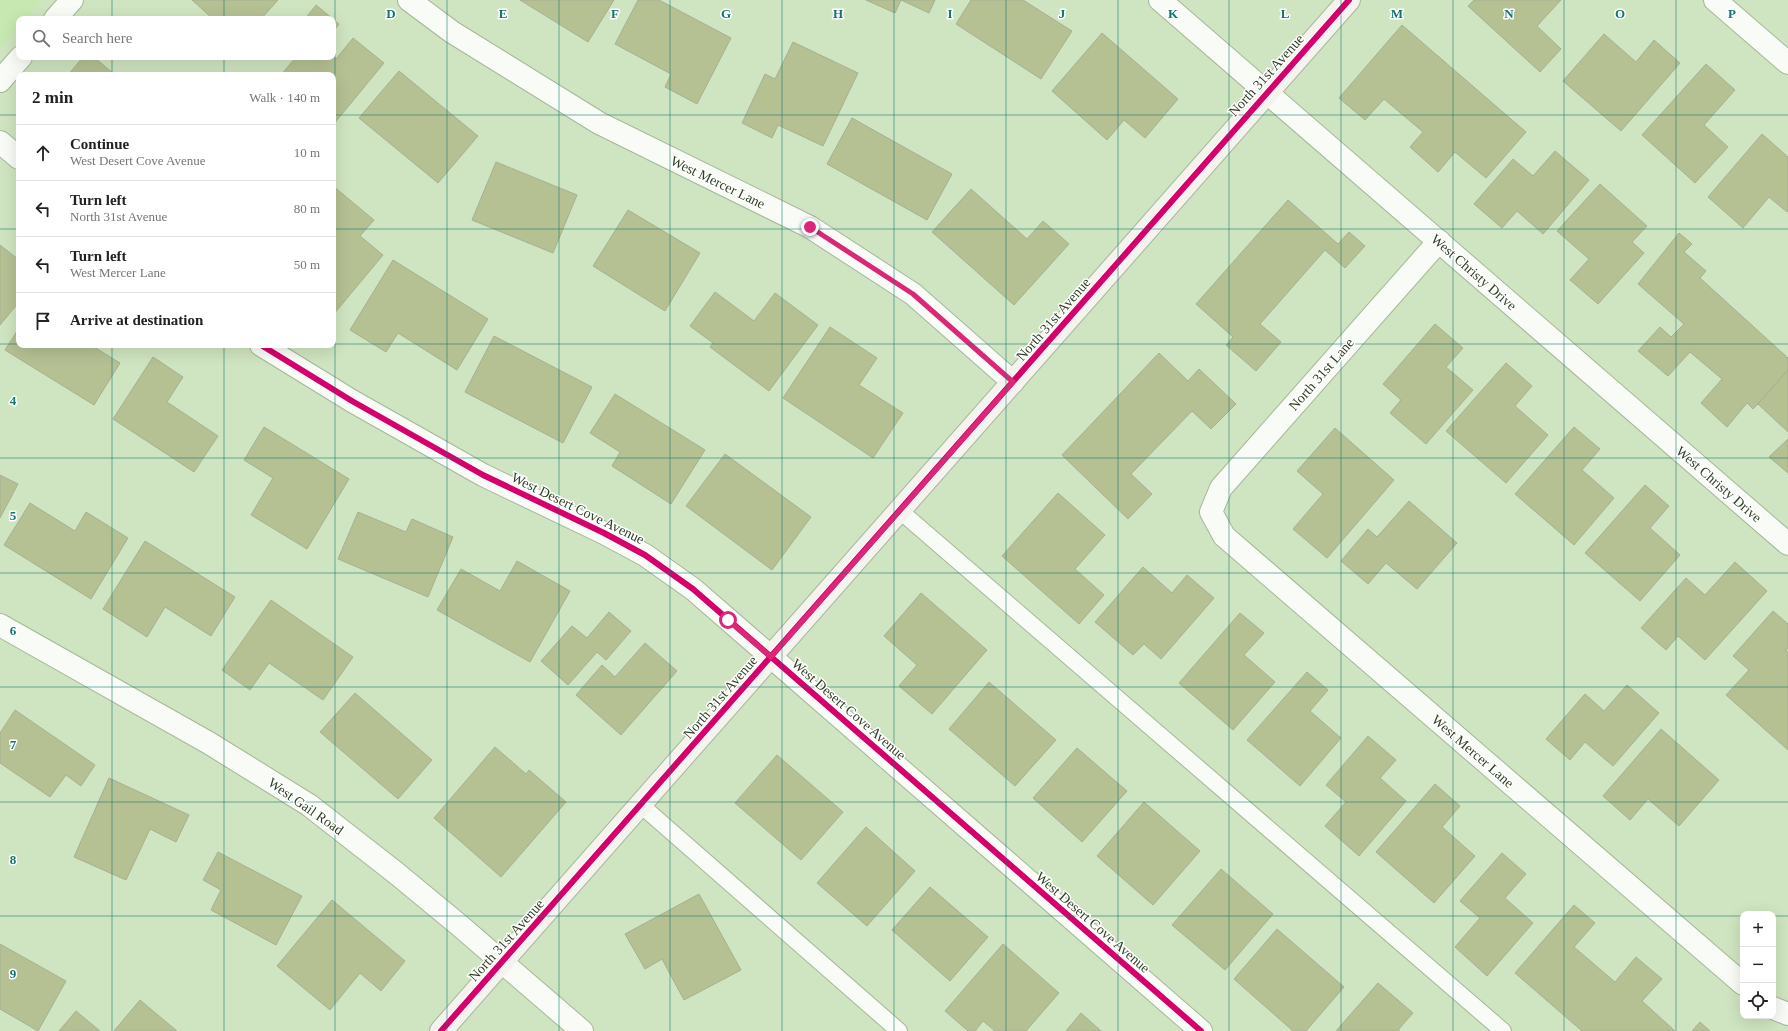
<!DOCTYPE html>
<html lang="en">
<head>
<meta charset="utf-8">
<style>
  :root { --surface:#fff; --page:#f2f2f2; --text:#222; --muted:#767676; --line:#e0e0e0 }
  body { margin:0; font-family:Georgia,serif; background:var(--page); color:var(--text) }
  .controls { position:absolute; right:12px; bottom:12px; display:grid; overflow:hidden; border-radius:8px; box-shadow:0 4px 16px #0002 }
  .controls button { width:36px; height:36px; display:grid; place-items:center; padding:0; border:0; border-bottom:1px solid var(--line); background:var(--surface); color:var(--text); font:20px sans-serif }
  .stop { position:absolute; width:12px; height:12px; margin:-9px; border:3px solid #db2777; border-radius:50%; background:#fff }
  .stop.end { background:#db2777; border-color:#fff; box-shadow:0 1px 4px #0008 }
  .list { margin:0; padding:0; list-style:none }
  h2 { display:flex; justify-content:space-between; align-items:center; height:52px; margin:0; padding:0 16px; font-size:17px }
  h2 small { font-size:13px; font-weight:400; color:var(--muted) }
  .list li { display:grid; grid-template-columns:26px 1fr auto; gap:12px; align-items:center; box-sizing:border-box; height:56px; padding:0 16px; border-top:1px solid var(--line) }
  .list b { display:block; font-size:15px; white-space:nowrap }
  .list p { margin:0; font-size:13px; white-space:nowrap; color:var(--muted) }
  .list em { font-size:13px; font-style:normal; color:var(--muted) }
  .icon { flex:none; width:22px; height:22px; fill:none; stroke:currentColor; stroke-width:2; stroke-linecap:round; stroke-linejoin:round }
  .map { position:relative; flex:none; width:1788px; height:1031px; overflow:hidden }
  .search { position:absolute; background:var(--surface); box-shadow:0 4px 16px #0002; left:16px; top:16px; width:320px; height:44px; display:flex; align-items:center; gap:10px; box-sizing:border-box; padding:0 14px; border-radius:8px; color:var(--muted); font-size:15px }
  .panel { position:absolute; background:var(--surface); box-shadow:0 4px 16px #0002; left:16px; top:72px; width:320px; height:276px; border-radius:8px }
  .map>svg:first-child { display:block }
</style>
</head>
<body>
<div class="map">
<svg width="1788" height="1031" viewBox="0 0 1788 1031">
  <rect width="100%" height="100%" fill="#cfe4c0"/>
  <polygon fill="#c7e8b0" points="0,0 42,0 26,19 19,19 19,26 0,48"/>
  <g fill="#b5c093" stroke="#a6b192">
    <polygon points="192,0 278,0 261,19 213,19"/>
    <polygon points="520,0 614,0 588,42"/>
    <polygon points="638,0 659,0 731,38 697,104 665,87 671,74 615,44"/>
    <polygon points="866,0 935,0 929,13 901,0 895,13"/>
    <polygon points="971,0 1023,0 1072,31 1041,79 956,24"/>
    <polygon points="1474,0 1561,0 1537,26 1561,49 1540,72 1468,6"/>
    <polygon points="316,5 333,19 305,19"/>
    <polygon points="333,19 339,24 333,32"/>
    <polygon points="1402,25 1526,132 1486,178 1455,152 1438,172 1410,147 1423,132 1384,99 1365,120 1339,98"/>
    <polygon points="1102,33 1178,99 1145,138 1124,120 1107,140 1052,91"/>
    <polygon points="1604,34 1636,62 1654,40 1680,63 1621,131 1563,81"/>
    <polygon points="353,38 384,63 333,125 333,75 281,75 296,57 333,57 336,59"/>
    <polygon points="793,42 858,73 823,146 778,125 772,138 742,123 765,74 775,79"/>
    <polygon points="83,57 94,57 115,75 68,75"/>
    <polygon points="1706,64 1735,90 1704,125 1728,147 1695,183 1642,135"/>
    <polygon points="399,71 478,136 438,183 359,118"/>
    <polygon points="852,118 952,174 927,220 827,164"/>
    <polygon points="1762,134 1788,157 1788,210 1787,212 1769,197 1743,228 1708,197"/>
    <polygon points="1555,151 1589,180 1543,234 1517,211 1502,228 1474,204 1513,159 1533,176"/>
    <polygon points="496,162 577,195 553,253 472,220"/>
    <polygon points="1600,184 1647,226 1632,242 1644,253 1598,304 1570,280 1589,259 1557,231"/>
    <polygon points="333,186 374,220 360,236 383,255 333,315"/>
    <polygon points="971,189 1027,239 1043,221 1069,244 1014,305 932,232"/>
    <polygon points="1288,200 1338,244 1349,232 1365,246 1345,268 1325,250 1260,324 1281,342 1256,371 1226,345 1233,337 1196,304"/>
    <polygon points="628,210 700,253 665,311 593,266"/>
    <polygon points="1679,233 1692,244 1684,252 1706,271 1700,278 1788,358 1788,370 1758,404 1753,409 1747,403 1727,427 1701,403 1722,379 1690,352 1668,376 1638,351 1660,327 1671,337 1684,324 1638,284"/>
    <polygon points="0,245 19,260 19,302 0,325"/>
    <polygon points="393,260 488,319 457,370 398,333 386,352 350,330"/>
    <polygon points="715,292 754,321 775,293 818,325 769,391 710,347 713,343 690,326"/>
    <polygon points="1435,324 1463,348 1446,367 1473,390 1426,444 1390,413 1401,400 1383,384"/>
    <polygon points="830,327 877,358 859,385 903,413 873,458 783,398"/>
    <polygon points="19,328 19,345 91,345 120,363 94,405 5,350"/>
    <polygon points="494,336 592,387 563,443 465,392"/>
    <polygon points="1159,353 1188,381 1199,369 1236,404 1211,429 1192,411 1131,474 1152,494 1128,519 1062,455"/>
    <polygon points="153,357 183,377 167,402 218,436 194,472 113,419"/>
    <polygon points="1506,363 1532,386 1515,406 1548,435 1506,483 1446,431"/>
    <polygon points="1788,370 1788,432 1758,404"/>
    <polygon points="615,394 705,450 671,504 612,466 620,452 590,433"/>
    <polygon points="264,427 349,479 307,549 251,515 273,478 244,460"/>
    <polygon points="1574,427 1600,449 1582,470 1614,498 1574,545 1515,494"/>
    <polygon points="1335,428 1394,480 1327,558 1293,529 1323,494 1297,471"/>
    <polygon points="1788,439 1788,473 1769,457"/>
    <polygon points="725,454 811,517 772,570 686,506"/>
    <polygon points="0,475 18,484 0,518"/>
    <polygon points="1645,485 1669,506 1650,528 1680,555 1640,601 1585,553"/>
    <polygon points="1058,493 1105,535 1075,569 1104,595 1079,624 1002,556"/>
    <polygon points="1409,501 1457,543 1417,589 1386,563 1368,584 1341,561 1368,529 1377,537"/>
    <polygon points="30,503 75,531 86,512 128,538 91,599 4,545"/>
    <polygon points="358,512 406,532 412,519 453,537 428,597 338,559"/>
    <polygon points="145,541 235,597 211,636 165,607 147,637 103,609"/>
    <polygon points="517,561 570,591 530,662 437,610 461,569 500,591"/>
    <polygon points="1735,562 1767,591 1705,660 1678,636 1666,650 1641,628 1686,578 1705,595"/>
    <polygon points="1143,567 1172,593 1187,575 1214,598 1161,659 1144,644 1133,655 1095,622"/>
    <polygon points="921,593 987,650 932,714 899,686 917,665 884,636"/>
    <polygon points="271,600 353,657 323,700 269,663 250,690 222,670"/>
    <polygon points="1773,611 1788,624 1788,648 1786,650 1788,653 1788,750 1726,695 1749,670 1733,656"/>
    <polygon points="609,612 631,631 606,660 597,652 568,685 541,661 572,626 587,638"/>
    <polygon points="1240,613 1264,633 1244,655 1275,682 1233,730 1179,683"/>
    <polygon points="645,643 677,671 621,735 576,695 602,665 615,677"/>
    <polygon points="1307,672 1328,690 1310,711 1341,738 1300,786 1247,740"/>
    <polygon points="989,682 1056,740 1015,786 949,729"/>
    <polygon points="1627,685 1659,713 1613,766 1585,742 1570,760 1546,739 1585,694 1604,711"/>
    <polygon points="355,693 432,760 398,799 320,732"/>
    <polygon points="15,710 95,765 81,786 66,775 50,797 0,763 0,733"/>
    <polygon points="1661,729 1719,780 1679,826 1648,799 1630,820 1603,796"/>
    <polygon points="1368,736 1396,760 1380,778 1406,801 1359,856 1325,826 1346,802 1326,785"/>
    <polygon points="495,747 526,774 529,770 566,802 501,877 434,818"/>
    <polygon points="1077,748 1127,791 1082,842 1033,798"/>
    <polygon points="777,755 843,812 801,860 735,803"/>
    <polygon points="109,778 189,815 176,842 150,829 126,880 74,857"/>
    <polygon points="1435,784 1460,806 1442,827 1475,856 1434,903 1376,852"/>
    <polygon points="1144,802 1200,851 1153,905 1097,856"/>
    <polygon points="866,827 915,871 867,926 817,883"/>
    <polygon points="218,852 302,896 276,945 211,910 221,890 203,880"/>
    <polygon points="1502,853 1526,874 1505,898 1533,923 1487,976 1455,947 1480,918 1460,901"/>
    <polygon points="1221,869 1273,914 1225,970 1172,925"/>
    <polygon points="930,887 988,937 950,981 892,930"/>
    <polygon points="699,894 741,970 684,1000 662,959 645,969 625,934"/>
    <polygon points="332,900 405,961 381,991 360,973 330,1010 277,966"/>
    <polygon points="1574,905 1595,923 1574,947 1615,982 1636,957 1662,979 1642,1001 1675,1031 1582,1031 1515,973"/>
    <polygon points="1277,929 1344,987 1306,1031 1293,1031 1234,979"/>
    <polygon points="0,944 66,981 38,1031 0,1009"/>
    <polygon points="1003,944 1059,993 1026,1031 995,1031 983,1021 975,1031 968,1031 945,1011"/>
    <polygon points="1378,983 1413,1013 1398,1030 1400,1031 1336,1031"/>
    <polygon points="140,1000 177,1031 114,1031"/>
    <polygon points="76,1011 100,1031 59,1031"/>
    <polygon points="1081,1013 1101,1031 1066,1031"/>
    <polygon points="1700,1022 1710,1031 1692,1031"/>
  </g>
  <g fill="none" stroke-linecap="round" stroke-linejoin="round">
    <g stroke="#a6b79a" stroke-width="18">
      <g id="lane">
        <polyline points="899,510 1503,1031"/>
        <polyline points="642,806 899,1031"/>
      </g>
    </g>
    <g stroke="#a6b79a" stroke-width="24">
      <g id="street">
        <polyline points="409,0 452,32 599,123 810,227 913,294 1013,382"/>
        <polyline points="1160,0 1788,544"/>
        <polyline points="1715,0 1788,63"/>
        <polyline points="55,19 72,0"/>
        <polyline points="0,81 21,57"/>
        <polyline points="0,142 19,158"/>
        <polyline points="1439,241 1221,488 1211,512 1224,536 1743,984"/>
        <polyline points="261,345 352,401 483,475 604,533 645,555 693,589 1201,1031"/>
        <polyline points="0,625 209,743 309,805 396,873 459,925 582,1031"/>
        <polyline points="1773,1008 1788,1014"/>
      </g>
    </g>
    <g stroke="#a6b79a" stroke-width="24">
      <path id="secondary" d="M 441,1031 C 745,689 1044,342 1349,0"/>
    </g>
    <use href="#lane" stroke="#f8fbf6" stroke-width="16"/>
    <use href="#street" stroke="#f8fbf6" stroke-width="22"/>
    <use href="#secondary" stroke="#f4f3ee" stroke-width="22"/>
    <g stroke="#fff" stroke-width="8">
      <g id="cycleway">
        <polyline points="261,345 352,401 483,475 604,533 645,555 693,589 1201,1031"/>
        <path d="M 441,1031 C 745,689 1044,342 1349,0"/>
      </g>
    </g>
    <use href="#cycleway" stroke="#d6006c" stroke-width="6"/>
  </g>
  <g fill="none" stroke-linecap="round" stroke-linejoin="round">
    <polyline stroke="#db2777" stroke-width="5" points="728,620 771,657 1013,382 913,294 810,227"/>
  </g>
  <path fill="none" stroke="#0f766e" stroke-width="1" stroke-opacity="0.55" d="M 112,0 L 112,19M 224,0 L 224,19M 335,0 L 335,1031M 447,0 L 447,1031M 559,0 L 559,1031M 670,0 L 670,1031M 782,0 L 782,1031M 894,0 L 894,1031M 1006,0 L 1006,1031M 1118,0 L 1118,1031M 1229,0 L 1229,1031M 1341,0 L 1341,1031M 1453,0 L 1453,1031M 1564,0 L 1564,1031M 1676,0 L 1676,1031M 112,57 L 112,75M 224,57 L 224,75M 0,115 L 19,115M 333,115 L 1788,115M 0,229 L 19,229M 333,229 L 1788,229M 0,344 L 19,344M 333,344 L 1788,344M 112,345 L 112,1031M 224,345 L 224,1031M 0,458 L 1788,458M 0,573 L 1788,573M 0,687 L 1788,687M 0,802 L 1788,802M 0,916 L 1743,916M 1773,916 L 1788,916"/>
  <g text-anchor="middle" stroke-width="3" stroke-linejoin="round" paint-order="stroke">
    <g font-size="14" fill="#2f3e23" stroke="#fff">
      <text transform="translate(1266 75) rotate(-48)" y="5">North 31st Avenue</text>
      <text transform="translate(718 182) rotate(26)" y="5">West Mercer Lane</text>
      <text transform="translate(1474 272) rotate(41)" y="5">West Christy Drive</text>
      <text transform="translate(1053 319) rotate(-49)" y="5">North 31st Avenue</text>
      <text transform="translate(1321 374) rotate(-49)" y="5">North 31st Lane</text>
      <text transform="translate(1719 484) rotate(41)" y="5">West Christy Drive</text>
      <text transform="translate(578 508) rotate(26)" y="5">West Desert Cove Avenue</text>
      <text transform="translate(720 697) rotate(-49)" y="5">North 31st Avenue</text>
      <text transform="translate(849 709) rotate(41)" y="5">West Desert Cove Avenue</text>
      <text transform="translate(1473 751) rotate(41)" y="5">West Mercer Lane</text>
      <text transform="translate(306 806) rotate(35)" y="5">West Gail Road</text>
      <text transform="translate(1093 922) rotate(41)" y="5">West Desert Cove Avenue</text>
      <text transform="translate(506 940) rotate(-48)" y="5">North 31st Avenue</text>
    </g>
  </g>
  <g font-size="13" text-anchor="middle" font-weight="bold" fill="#0f766e" stroke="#fff" stroke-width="3" stroke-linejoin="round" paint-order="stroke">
    <text x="391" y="18">D</text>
    <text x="503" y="18">E</text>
    <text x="615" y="18">F</text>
    <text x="726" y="18">G</text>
    <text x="838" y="18">H</text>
    <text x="950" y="18">I</text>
    <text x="1062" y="18">J</text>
    <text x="1173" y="18">K</text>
    <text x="1285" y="18">L</text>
    <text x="1397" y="18">M</text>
    <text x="1509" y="18">N</text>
    <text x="1620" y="18">O</text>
    <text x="1732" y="18">P</text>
    <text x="13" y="405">4</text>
    <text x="13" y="520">5</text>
    <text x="13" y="635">6</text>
    <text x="13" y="749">7</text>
    <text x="13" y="864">8</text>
    <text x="13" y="978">9</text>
  </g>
</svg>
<div class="controls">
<button>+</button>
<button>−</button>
<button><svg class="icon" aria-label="locate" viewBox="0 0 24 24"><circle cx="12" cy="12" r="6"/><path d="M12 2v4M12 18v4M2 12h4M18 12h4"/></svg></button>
</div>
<div class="stop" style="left:728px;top:620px"></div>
<div class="stop end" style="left:810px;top:227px"></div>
<div class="search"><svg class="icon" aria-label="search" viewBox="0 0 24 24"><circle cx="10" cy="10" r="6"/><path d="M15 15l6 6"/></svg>Search here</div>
<section class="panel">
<h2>2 min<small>Walk · 140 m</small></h2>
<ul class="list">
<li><svg class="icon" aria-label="ahead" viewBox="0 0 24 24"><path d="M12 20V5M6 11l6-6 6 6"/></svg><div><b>Continue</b><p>West Desert Cove Avenue</p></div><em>10 m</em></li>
<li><svg class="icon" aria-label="left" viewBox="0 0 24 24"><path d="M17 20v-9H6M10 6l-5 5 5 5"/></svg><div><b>Turn left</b><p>North 31st Avenue</p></div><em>80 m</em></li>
<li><svg class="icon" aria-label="left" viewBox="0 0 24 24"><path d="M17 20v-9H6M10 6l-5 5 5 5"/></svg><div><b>Turn left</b><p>West Mercer Lane</p></div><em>50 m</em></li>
<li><svg class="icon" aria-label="arrive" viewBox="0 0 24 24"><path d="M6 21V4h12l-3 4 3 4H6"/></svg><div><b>Arrive at destination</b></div></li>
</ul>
</section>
</div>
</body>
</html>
